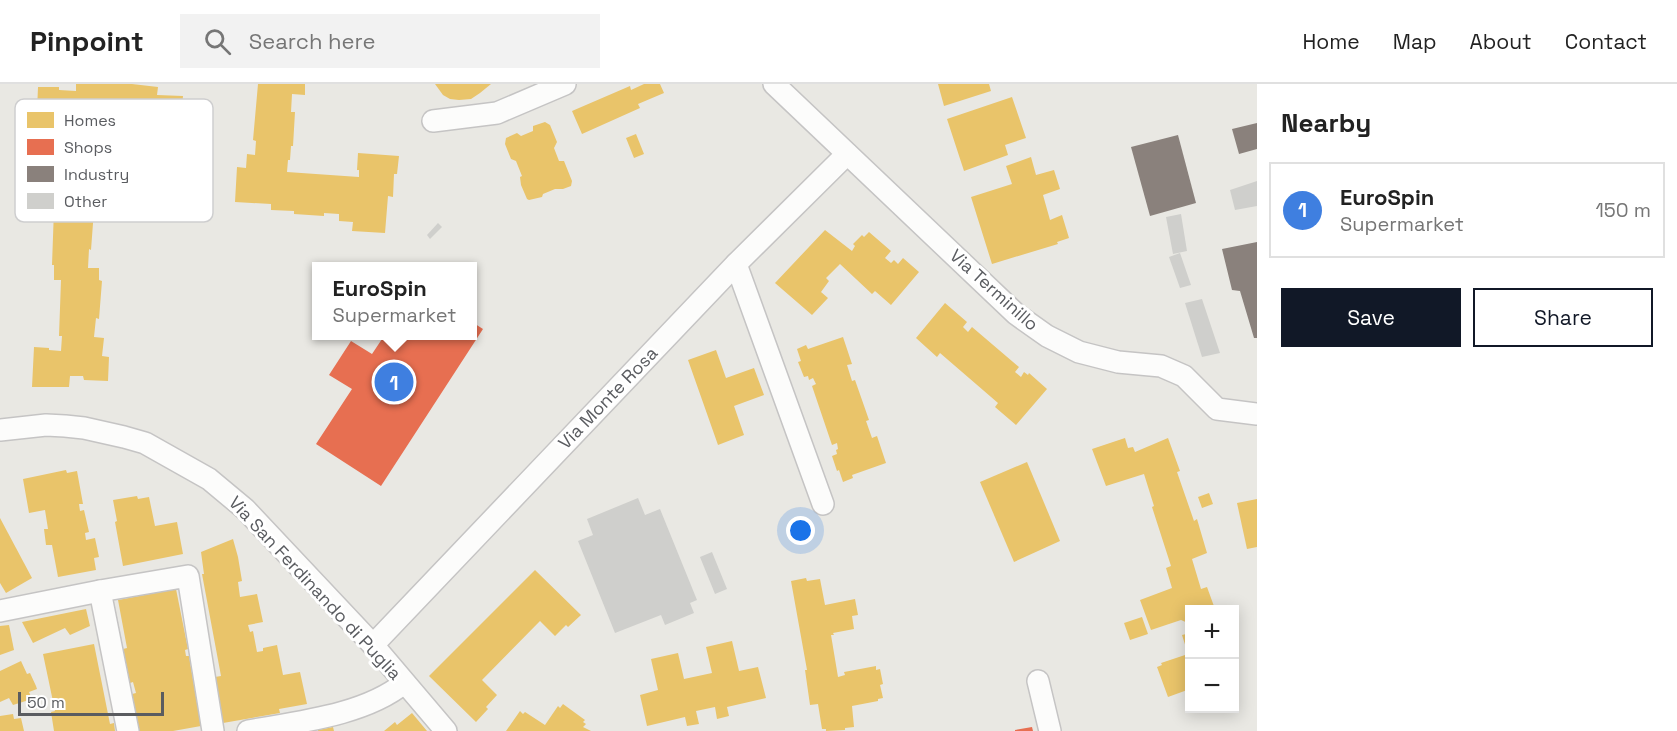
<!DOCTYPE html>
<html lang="en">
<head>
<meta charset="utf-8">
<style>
  :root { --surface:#fff; --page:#f2f2f2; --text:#222; --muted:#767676; --line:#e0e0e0; --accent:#111827 }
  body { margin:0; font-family:"Space Grotesk",sans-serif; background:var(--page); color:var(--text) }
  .controls { position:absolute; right:18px; bottom:18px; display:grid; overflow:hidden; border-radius:0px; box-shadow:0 3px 15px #0003 }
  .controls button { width:54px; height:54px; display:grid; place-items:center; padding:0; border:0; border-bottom:2px solid var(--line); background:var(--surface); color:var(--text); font:30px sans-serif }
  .scale { position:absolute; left:18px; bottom:15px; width:146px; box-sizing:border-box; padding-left:6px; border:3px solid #5a5c60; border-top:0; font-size:16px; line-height:21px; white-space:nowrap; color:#5a5c60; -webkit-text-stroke:4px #fff; paint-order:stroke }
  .you { position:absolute; left:801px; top:447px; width:21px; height:21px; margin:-15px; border:4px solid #fff; border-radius:50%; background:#1a73e8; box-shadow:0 0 0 9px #1a73e833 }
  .badge { display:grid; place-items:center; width:39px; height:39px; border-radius:50%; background:var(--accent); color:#fff; font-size:20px; font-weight:700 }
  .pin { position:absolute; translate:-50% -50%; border:3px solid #fff; box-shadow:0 2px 6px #0006 }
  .popup { position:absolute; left:312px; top:178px; width:165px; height:78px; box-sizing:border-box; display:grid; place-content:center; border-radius:0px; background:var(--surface); filter:drop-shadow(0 2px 4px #0005); font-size:20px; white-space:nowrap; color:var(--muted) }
  .popup b { font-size:22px; color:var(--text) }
  .popup::after { content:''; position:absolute; left:50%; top:100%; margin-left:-12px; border:12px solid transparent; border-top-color:var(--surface) }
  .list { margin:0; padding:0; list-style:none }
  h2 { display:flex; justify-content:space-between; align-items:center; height:78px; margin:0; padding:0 24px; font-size:26px }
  h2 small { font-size:20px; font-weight:400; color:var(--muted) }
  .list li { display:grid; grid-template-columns:39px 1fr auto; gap:18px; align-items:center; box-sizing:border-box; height:96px; margin:0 12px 12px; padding:0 12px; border:2px solid var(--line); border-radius:0px }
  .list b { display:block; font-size:22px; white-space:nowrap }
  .list p { margin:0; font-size:20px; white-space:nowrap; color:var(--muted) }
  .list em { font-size:20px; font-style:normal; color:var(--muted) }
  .actions { display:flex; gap:12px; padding:18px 24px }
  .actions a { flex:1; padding:14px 0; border:2px solid var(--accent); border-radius:0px; text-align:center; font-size:21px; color:var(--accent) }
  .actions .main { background:var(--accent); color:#fff }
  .icon { flex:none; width:33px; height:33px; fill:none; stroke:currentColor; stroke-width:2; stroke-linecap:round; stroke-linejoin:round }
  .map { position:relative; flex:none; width:1257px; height:647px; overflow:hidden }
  header { display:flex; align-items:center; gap:36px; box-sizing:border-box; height:84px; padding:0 30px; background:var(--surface); border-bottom:2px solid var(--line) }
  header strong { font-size:28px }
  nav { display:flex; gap:33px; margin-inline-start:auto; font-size:21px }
  .search { width:420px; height:54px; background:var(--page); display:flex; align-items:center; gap:15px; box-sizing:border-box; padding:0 21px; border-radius:0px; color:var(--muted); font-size:22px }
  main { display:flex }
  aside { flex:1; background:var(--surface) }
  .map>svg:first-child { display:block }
</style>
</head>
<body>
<header>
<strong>Pinpoint</strong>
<div class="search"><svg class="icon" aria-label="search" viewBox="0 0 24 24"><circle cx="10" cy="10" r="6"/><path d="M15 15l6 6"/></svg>Search here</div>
<nav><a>Home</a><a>Map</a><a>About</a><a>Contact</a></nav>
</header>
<main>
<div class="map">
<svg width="1257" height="647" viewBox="0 0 1257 647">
  <rect width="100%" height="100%" fill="#e9e8e3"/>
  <g fill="#e9c46a">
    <polygon points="76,0 132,0 158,3 157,11 183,12 179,53 154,52 154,48 139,48 140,37 123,36 123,38 95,37 95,33 85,32 83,45 86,47 85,61 87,61 84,95 81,95 81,113 93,113 91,126 94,126 91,166 89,165 88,184 99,184 99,196 102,197 99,235 96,234 94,253 104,254 102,272 109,273 108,297 84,296 83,292 70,292 69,303 32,303 34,263 49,264 49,266 61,267 62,252 59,252 61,196 54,196 54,181 52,181 54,125 47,125 48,111 44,111 46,65 48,65 49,46 42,46 42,28 37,27 38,3 59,3 59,6 76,7"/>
    <polygon points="258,0 305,0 305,11 292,10 291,28 295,28 293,62 291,62 290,76 288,76 287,88 359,93 359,86 357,86 358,69 399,72 397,90 394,90 393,113 388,112 385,149 352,147 353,138 339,137 339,130 324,129 324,132 294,130 294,127 271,126 271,120 235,118 237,83 246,84 247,70 255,71 256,57 253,56"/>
    <polygon points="435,0 491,0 480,9 471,15 459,16 450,15 443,11"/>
    <polygon points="644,0 660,0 664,9 638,20 640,24 582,50 572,27 630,2 631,6"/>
    <polygon points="938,0 989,0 991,7 944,22"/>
    <polygon points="1012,13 1026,54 1005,61 1008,71 964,87 947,35"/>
    <polygon points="545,38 550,41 557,58 554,64 559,77 564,77 572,97 571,102 563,105 555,105 543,110 542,113 529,116 527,115 521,101 520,93 522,92 516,77 511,75 505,60 506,54 517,49 521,52 533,47 533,42"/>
    <polygon points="636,50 644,70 634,74 626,54"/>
    <polygon points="1031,73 1036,91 1054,86 1060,105 1043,111 1050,136 1062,131 1069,154 1057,158 1058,160 992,180 971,113 1012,100 1006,82"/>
    <polygon points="825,146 852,167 855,162 853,160 862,151 864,153 869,148 891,167 885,174 891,179 894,176 898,180 903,174 919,188 891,221 875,207 872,210 840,180 826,194 829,197 821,208 828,214 812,231 775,199"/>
    <polygon points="945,219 967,238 963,243 968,248 972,243 1019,283 1015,288 1021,293 1024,288 1028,291 1029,289 1047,305 1016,341 995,323 998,319 940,269 937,273 916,254"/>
    <polygon points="843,253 852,280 847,281 852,297 855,296 869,336 866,337 872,354 877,352 886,379 852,391 853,394 843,398 839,386 837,387 832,372 837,370 836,366 838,365 837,359 832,361 812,302 816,300 813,294 809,296 808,292 804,293 798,278 801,277 797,265 806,261 808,265"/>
    <polygon points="716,266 726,294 754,284 764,311 734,322 744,351 718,361 688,276"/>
    <polygon points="1125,354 1128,364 1133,363 1135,368 1168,354 1180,387 1177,388 1194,437 1197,435 1207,469 1192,475 1201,505 1207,503 1215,525 1190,525 1190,540 1181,536 1151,546 1140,516 1172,504 1166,484 1171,482 1152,423 1154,422 1144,390 1106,402 1092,365"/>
    <polygon points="1027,378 1060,457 1014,478 980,398"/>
    <polygon points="66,386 67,389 77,387 83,420 79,420 80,427 84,426 89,448 85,449 86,456 95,454 99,473 94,474 96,486 58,493 52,461 46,461 44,445 48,445 45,426 29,429 23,395"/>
    <polygon points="1209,409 1213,420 1202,424 1198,413"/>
    <polygon points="137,412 138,415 149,413 155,442 177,438 183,470 123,482 115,438 117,437 113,416"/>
    <polygon points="1257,415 1257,463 1247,465 1237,419"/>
    <polygon points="0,434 32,494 6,509 0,499"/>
    <polygon points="233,455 238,473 242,497 238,498 240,513 257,510 263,538 248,541 250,548 253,547 257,568 263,567 263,564 277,561 283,591 300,588 307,620 279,625 280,629 223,639 215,593 221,592 202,490 204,490 201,468"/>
    <polygon points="535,486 581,531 568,543 566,541 555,552 540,537 482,596 497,611 486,623 488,625 476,638 429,592"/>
    <polygon points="806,494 807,497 820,495 825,521 855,515 858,531 852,532 854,545 833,549 834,551 831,551 838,593 845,591 844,588 876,582 876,586 880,585 883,600 880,601 883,614 878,615 878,617 852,622 854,643 845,644 845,646 826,647 826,645 822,645 818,620 810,621 805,586 807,586 791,497"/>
    <polygon points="176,505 188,565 185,566 186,572 189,572 201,642 173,647 139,647 132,610 136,609 133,598 130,599 123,565 127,564 118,516"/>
    <polygon points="86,525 90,542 70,551 65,544 33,559 22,538"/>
    <polygon points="1142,533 1148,550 1130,556 1124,539"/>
    <polygon points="9,541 14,566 0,571 0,542"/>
    <polygon points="1190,549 1190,605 1168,613 1157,583 1162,581 1161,579 1188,570 1182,551"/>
    <polygon points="732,557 739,587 758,583 766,614 727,623 729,632 717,635 715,623 696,627 699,640 687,642 685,633 647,642 640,611 658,606 651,575 678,569 684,595 712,589 706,563"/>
    <polygon points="94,560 110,640 114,639 115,647 54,647 51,628 55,627 43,570"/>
    <polygon points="21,577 27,590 30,589 36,602 37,605 29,608 32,615 13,621 9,614 0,618 0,587"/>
    <polygon points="563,620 585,636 583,638 586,640 583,643 591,647 506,647 520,627 523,630 525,628 545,641 558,622 560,624"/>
    <polygon points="412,629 427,647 384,647 395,638 397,641"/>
    <polygon points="13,630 14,635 21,634 24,647 0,647 0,632"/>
    <polygon points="333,643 334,647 318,647 318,646"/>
  </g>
  <g fill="#e76f51">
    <polygon points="472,238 483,245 381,402 316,360 352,305 329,291 351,257 372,270 384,252 472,252"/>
    <polygon points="1032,643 1033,647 1015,647 1015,646"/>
  </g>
  <g fill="#8a817c">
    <polygon points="1257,39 1257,65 1239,70 1232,45"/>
    <polygon points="1178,51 1196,119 1150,132 1131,63"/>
    <polygon points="1257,158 1257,254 1254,254 1240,207 1232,206 1222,165"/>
  </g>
  <g fill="#cfcfcc">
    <polygon points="1257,97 1257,122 1235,126 1230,106"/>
    <polygon points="1181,130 1187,167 1173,170 1166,133"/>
    <polygon points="438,139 442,143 430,155 427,151"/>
    <polygon points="1180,169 1191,201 1180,204 1169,173"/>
    <polygon points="1202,215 1220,269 1202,273 1185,219"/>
    <polygon points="638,414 645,431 660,425 697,516 690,519 694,529 665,541 661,531 615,549 578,457 593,451 587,435"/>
    <polygon points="712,468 727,505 715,510 700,473"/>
  </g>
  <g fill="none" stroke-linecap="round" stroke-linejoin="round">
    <g stroke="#c5c4c4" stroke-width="24">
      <g id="minor">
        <polyline points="774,0 1016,230 1047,252 1079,268 1118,278 1161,282 1184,292 1217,325 1257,330"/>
        <polyline points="433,37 497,29 565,0"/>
        <polyline points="736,180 823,420"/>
        <polyline points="0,346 46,341 65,342 84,344 124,353 145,359 209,395 245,425 373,561 446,647"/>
        <polyline points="100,507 128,647"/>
        <polyline points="0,527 100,507 188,492 213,647"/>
        <polyline points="373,561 736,180 847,70"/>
        <polyline points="1038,597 1050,647"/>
        <path d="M 248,647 C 298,638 365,631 404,599"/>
      </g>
    </g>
    <use href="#minor" stroke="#fcfcfb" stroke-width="21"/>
  </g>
  <g text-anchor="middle" stroke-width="6" stroke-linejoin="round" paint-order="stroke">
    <g font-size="18" fill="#5a5c60" stroke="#fff">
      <text transform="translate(994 206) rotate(42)" y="6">Via Terminillo</text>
      <text transform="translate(608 314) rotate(-46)" y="6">Via Monte Rosa</text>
      <text transform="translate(315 504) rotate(47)" y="6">Via San Ferdinando di Puglia</text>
    </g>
  </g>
  <rect x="15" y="15" width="198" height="123" rx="9" fill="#fff" stroke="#cececf" stroke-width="1.5"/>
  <rect x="27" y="28" width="27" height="16" fill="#e9c46a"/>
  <rect x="27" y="55" width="27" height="16" fill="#e76f51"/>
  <rect x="27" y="82" width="27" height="16" fill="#8a817c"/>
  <rect x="27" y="109" width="27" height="16" fill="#cfcfcc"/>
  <g font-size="16" fill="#5a5c60">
    <text x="64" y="42">Homes</text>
    <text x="64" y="69">Shops</text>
    <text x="64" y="96">Industry</text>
    <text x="64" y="123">Other</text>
  </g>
</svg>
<div class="controls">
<button>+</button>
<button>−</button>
</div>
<div class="scale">50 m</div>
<div class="you"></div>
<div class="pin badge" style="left:394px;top:298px;background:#3f7fe0">1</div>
<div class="popup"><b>EuroSpin</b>Supermarket</div>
</div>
<aside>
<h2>Nearby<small></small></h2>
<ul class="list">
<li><span class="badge" style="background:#3f7fe0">1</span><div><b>EuroSpin</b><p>Supermarket</p></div><em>150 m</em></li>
</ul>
<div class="actions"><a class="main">Save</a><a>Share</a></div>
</aside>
</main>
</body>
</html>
